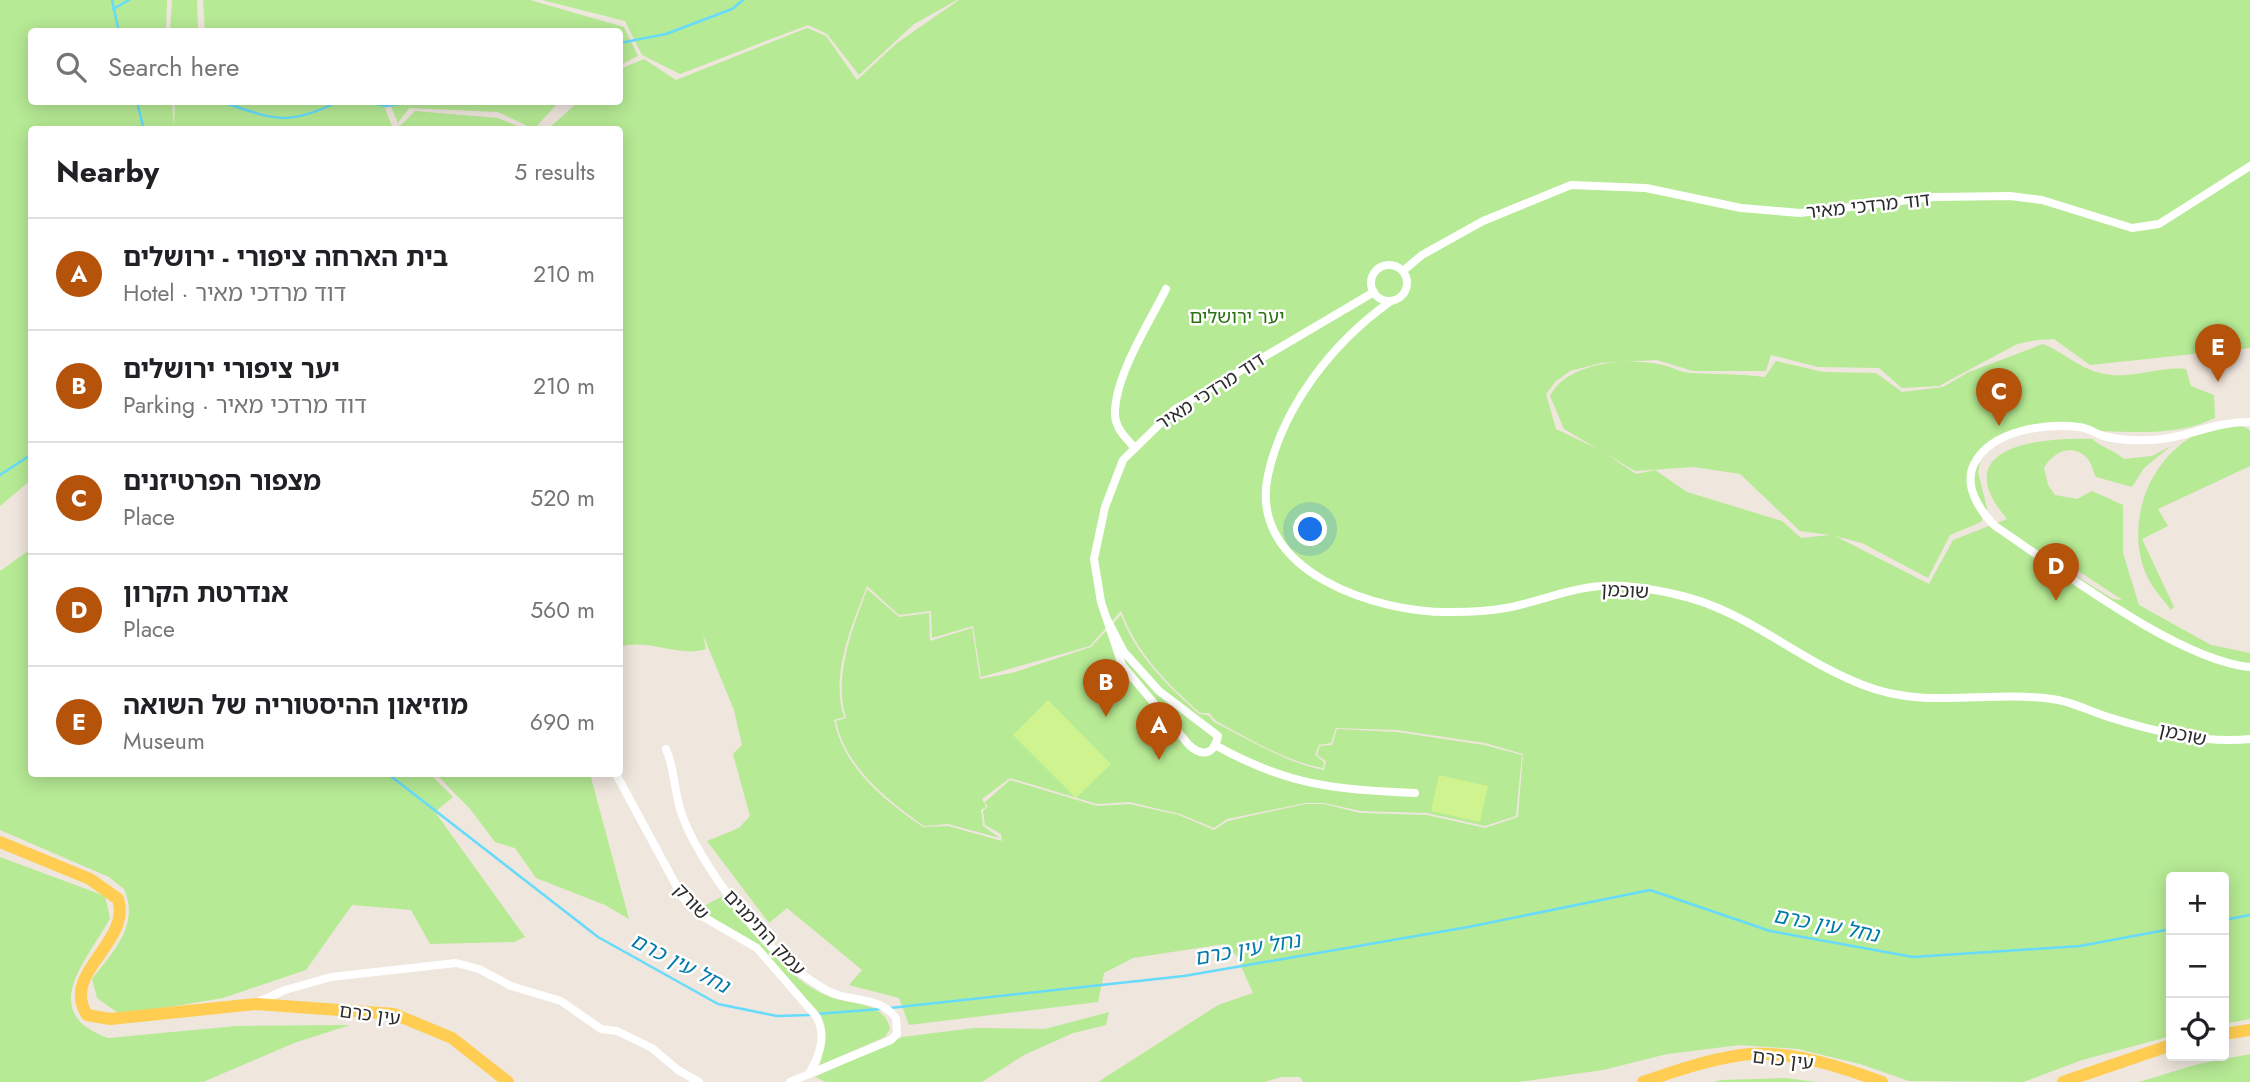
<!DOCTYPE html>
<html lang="en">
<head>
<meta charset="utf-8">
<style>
  :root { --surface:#fff; --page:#f6f6f6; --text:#202124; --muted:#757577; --line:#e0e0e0; --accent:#b45309 }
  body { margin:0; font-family:Jost,"Noto Sans Hebrew",sans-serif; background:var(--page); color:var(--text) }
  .controls { position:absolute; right:21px; bottom:21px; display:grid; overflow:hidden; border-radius:7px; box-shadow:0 4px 18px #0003 }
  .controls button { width:63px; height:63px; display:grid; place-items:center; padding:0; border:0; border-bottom:2px solid var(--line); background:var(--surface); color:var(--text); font:35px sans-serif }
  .you { position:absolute; left:1311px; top:530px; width:24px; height:24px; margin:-18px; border:5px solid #fff; border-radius:50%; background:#1a73e8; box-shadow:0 0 0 10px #1a73e833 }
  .badge { display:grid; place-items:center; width:46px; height:46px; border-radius:50%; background:var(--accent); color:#fff; font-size:23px; font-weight:700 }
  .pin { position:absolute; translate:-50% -58px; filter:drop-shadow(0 2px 4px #0008) }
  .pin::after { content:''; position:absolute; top:37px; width:24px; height:21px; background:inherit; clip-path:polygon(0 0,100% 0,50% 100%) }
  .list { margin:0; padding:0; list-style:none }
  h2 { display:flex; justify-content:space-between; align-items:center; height:91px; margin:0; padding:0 28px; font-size:30px }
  h2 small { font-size:23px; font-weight:400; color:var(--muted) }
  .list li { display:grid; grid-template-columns:46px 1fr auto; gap:21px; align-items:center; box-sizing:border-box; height:112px; padding:0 28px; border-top:2px solid var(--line) }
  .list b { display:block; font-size:26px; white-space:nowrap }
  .list p { margin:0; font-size:23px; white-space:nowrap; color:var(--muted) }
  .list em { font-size:23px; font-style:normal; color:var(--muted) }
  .icon { flex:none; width:38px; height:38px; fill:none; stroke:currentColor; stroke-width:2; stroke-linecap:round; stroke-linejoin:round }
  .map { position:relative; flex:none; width:2250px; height:1082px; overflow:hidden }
  .search { position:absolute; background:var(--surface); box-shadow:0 4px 18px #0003; left:28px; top:28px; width:595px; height:77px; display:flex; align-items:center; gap:18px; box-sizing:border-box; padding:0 24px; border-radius:7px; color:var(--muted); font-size:26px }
  .panel { position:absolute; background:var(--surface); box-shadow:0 4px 18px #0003; left:28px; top:126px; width:595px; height:651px; border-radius:7px }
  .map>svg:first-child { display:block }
</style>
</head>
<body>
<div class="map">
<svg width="2250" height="1082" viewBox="0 0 2250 1082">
  <rect width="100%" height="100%" fill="#efe6dd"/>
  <g fill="#b6ea94" fill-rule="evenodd">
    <polygon points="0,0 167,0 166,31 32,32 32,102 172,102 174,127 175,102 379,102 385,108 393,129 32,130 31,480 0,506"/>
    <polygon points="172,0 197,0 198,31 170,31"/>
    <polygon points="203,0 530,0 624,27 638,56 620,65 620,32 205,31"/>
    <polygon points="542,0 957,0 914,24 859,75 827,34 808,25 680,74 642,55 625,21"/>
    <path d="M 959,0 L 2250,0 L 2250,348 L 2090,365 L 2054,339 L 2037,340 L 2017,344 L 1939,386 L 1902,388 L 1879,368 L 1818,367 L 1771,355 L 1766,371 L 1693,371 L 1657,360 L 1601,363 L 1570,371 L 1555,382 L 1546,394 L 1556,429 L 1600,450 L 1636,474 L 1655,470 L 1687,492 L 1782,521 L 1801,538 L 1830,535 L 1800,531 L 1740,474 L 1694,467 L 1635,471 L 1564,429 L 1550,396 C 1567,362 1625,358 1658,364 C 1669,365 1679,372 1689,373 C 1715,374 1740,374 1765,377 L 1776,361 L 1823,372 L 1876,373 L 1902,392 L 1943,387 L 1969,372 L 2043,344 C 2063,352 2079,368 2100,373 C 2128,381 2158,366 2186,369 L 2191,386 L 2214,395 L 2215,418 C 2156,447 2077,420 2012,433 C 2003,435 1992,442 1983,447 L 1978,472 L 1987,508 L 1981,522 L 1950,535 L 1928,578 L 1862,543 L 1835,536 L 1929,584 L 1953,540 L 2007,519 C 1945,446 2040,437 2092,439 C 2101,447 2114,450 2124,459 L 2152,456 L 2171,446 L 2144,468 L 2132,487 L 2096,477 C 2093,471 2091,461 2086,457 C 2071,443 2052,453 2044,468 L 2048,485 L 2055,495 L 2077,499 L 2092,491 L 2123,505 L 2123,553 L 2139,605 L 2211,645 L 2250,653 L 2250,1019 L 2224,1024 L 2224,877 L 2171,877 L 2171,1036 L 2082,1060 L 2023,1082 L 1909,1081 L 1860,1064 L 1798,1049 L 1740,1045 L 1667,1054 L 1603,1070 L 1518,1082 L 1303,1082 L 1300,1077 L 1281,1077 L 1265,1082 L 1098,1082 L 1218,1005 L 1253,993 L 1236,955 L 1224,944 L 1133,958 L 1104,973 L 1098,1002 L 909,1025 L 899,998 L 849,985 L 862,970 L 787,908 L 769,923 L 707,841 L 739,828 L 750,816 L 733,754 L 742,745 L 734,710 L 703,635 L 706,649 C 681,658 648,638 620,647 L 620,130 L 547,130 L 578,102 L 620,102 L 620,69 L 644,59 L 676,80 L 807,28 L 826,36 L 857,80 L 897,43 ZM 2051,553 L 2121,599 L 2121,600 L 2113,599 L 2051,560 ZM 867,586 L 899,615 L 931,611 L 932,638 L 973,626 L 981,677 L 1090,646 L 1121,611 C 1138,655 1166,682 1200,713 L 1209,713 L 1216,721 C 1250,739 1284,761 1323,768 L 1324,762 L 1315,755 L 1319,745 L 1331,743 L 1336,728 L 1397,730 L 1485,743 L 1523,754 L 1518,817 L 1485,828 L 1427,815 L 1360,813 L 1324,804 L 1305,804 L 1228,821 L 1214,830 L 1179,815 L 1129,804 L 1097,806 L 1010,780 L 984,803 L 988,806 L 983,811 L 985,825 L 1001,834 L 1002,841 L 948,826 L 923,827 C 885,801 844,769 834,720 L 844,717 C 830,675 852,625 867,586 Z"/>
    <polygon points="389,102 559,102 534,129 498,112 409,108 398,123"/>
    <polygon points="415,111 498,118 524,129 397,129"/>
    <path d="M 2239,425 L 2250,430 L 2250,466 L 2158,509 L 2168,526 L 2142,539 L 2174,607 L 2171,610 C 2163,599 2151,587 2146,574 C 2125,524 2148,459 2197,434 C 2209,428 2226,428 2239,425 Z"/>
    <path d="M 31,549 L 32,774 L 430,774 L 453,797 L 435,812 L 525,937 L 514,942 L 430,944 L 411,910 L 352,905 L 306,970 L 223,998 L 157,1009 L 118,1013 L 97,998 L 92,979 C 113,952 140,925 124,889 L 109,877 L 0,830 L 0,571 Z"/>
    <path d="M 867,589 L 899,617 L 929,613 L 930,641 L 972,628 L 980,679 L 1012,673 L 1091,647 L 1121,615 C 1137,657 1166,684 1199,714 L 1208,715 L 1214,722 C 1250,740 1284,762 1324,770 L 1326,761 L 1317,755 L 1320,746 L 1332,745 L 1337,729 L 1397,732 L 1484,745 L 1522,755 L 1516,816 L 1485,826 L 1427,813 L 1361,811 L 1324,803 L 1305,803 L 1227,819 L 1214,828 L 1180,814 L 1129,802 L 1097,804 L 1010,778 L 982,799 L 986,807 L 981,810 L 983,826 L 1000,838 L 948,824 L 924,826 C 887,800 846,768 836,721 L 846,718 C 833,676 853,628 867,589 Z"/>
    <polygon points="436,774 590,774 629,919 605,905 536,878 515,848 495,842 471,810"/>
    <path d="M 0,857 L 105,896 L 110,918 C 87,961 36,1012 108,1038 L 237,1026 L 350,1025 L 294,1043 L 203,1082 L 0,1082 Z"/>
    <path d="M 723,896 C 757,929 783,978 828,996 C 851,1006 884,1000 890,1029 L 885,1037 L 820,1065 C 824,1046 828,1032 820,1014 L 757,945 L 710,916 L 702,907 Z"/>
    <polygon points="1109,1012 1106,1025 1073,1033 1024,1055 982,1082 826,1082 815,1077 902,1037 974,1028 1045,1029"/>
    <polygon points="2250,1054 2250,1082 2139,1082 2198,1064"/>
    <polygon points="1784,1078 1818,1082 1714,1082 1721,1080"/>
  </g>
  <g fill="#cef38f">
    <polygon points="1048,700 1111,764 1076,798 1013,735"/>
    <polygon points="1439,775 1488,786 1480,822 1431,811"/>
  </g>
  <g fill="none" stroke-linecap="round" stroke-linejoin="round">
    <g stroke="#66dbfb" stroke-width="2.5">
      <polyline points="112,0 119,32"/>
      <polyline points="113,9 129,0"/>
      <polyline points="620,43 666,34 732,9 743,0"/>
      <polyline points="137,102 144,130"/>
      <path d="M 222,102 C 273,119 287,127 337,102"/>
      <polyline points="365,102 386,106 411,102"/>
      <polyline points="0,475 32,454"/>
      <polyline points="388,774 598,937 718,1004 777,1016 810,1015"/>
      <polyline points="2224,920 2250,915"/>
      <polyline points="890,1008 1184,976 1468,927 1650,890 1770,931 1913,957 2080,946 2171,929"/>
      <polyline points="817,1014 880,1009"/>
    </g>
    <g stroke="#fff" stroke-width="8">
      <circle cx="1389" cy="283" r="18"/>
      <polyline points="1403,271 1422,255 1483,221 1571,185 1646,188 1741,208 1800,213 1934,197 2010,196 2042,200 2132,228 2159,224 2250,166"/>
      <path d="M 1391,301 C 1333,342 1283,406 1268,475 C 1247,572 1378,614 1453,612 C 1470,612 1489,611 1506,608 C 1538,602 1569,588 1602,586 C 1625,584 1651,589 1674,594 C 1744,608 1797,660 1863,685 C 1925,710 1988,690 2052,699 C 2071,701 2089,711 2108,717 C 2153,731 2204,744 2250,739"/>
      <path d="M 2250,422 C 2215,421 2185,439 2151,440 C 2135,441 2119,440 2103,436 C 2094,433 2089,428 2079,427 C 2045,423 1991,430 1974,464 C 1963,486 1980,511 1995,526 C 2058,568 2177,660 2250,667"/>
      <path d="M 1134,447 C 1125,437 1116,429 1115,415 C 1114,377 1149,323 1166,289"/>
      <path d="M 1106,617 L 1124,652 L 1159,691 L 1218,736 C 1214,755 1202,757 1189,745 L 1122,665 L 1101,602 L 1094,559 L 1105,507 L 1123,460 L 1174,410 L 1374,292"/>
      <path d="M 1215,745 C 1286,785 1335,790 1415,793"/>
      <path d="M 666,749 C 675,770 674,791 681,812 C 696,859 764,950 806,977 C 816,984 827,992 838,995 C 860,1001 882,999 896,1018 L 897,1034 L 891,1040 L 790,1082"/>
      <path d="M 616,774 L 683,898 L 700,915 L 757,948 L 816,1016 C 827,1035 820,1055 809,1074"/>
      <polyline points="258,1002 285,990 331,977 456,963 479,969 511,986 561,1001 601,1029 617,1031 652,1048 678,1070 699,1082"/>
    </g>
    <g stroke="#fecd52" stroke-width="12">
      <path d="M 0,842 L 90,879 L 118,899 C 132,943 60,972 87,1015 L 110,1019 L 256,1004 L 394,1014 L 452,1038 L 508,1082"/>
      <polyline points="2224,1034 2250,1030"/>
      <path d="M 1643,1082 C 1675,1071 1707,1060 1741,1055 C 1787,1049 1839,1066 1882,1082"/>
      <polyline points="2063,1082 2171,1045"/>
    </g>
  </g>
  <g text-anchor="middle" stroke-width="5" stroke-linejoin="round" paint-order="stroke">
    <g font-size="19" fill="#2c2c2c" stroke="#fff">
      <text transform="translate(1868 205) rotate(-6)" y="7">דוד מרדכי מאיר</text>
      <text transform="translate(1210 391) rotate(-33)" y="7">דוד מרדכי מאיר</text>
      <text transform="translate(1625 590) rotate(3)" y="7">שוכמן</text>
      <text transform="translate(2183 734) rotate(13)" y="7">שוכמן</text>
      <text transform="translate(692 901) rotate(47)" y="7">שורק</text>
      <text transform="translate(765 932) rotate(47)" y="7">עמק התימנים</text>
      <text transform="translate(370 1014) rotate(8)" y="7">עין כרם</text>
      <text transform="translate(1783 1059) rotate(7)" y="7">עין כרם</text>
    </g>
    <g font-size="19" fill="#2c7213" stroke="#fff">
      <text x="1237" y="323">יער ירושלים</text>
    </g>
    <g font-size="21" font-style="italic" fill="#007aac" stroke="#fff">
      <text transform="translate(1826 925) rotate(11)" y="7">נחל עין כרם</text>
      <text transform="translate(1247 949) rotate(-10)" y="7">נחל עין כרם</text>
      <text transform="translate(680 963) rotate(27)" y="7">נחל עין כרם</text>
    </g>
  </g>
</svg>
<div class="controls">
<button>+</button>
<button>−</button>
<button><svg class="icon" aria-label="locate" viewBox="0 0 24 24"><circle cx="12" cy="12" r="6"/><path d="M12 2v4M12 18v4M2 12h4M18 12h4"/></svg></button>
</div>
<div class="you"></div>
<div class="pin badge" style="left:1159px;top:760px">A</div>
<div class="pin badge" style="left:1106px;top:717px">B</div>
<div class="pin badge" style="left:1999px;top:426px">C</div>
<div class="pin badge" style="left:2056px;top:601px">D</div>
<div class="pin badge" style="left:2218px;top:382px">E</div>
<div class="search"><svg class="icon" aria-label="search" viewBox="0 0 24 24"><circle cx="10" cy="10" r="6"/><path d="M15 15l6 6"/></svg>Search here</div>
<section class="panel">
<h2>Nearby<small>5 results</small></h2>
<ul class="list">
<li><span class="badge">A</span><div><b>בית הארחה ציפורי - ירושלים</b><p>Hotel · דוד מרדכי מאיר</p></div><em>210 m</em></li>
<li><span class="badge">B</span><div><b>יער ציפורי ירושלים</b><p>Parking · דוד מרדכי מאיר</p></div><em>210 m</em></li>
<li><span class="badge">C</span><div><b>מצפור הפרטיזנים</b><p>Place</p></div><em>520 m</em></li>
<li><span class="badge">D</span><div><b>אנדרטת הקרון</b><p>Place</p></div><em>560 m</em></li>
<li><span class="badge">E</span><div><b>מוזיאון ההיסטוריה של השואה</b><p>Museum</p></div><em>690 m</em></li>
</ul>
</section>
</div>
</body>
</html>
